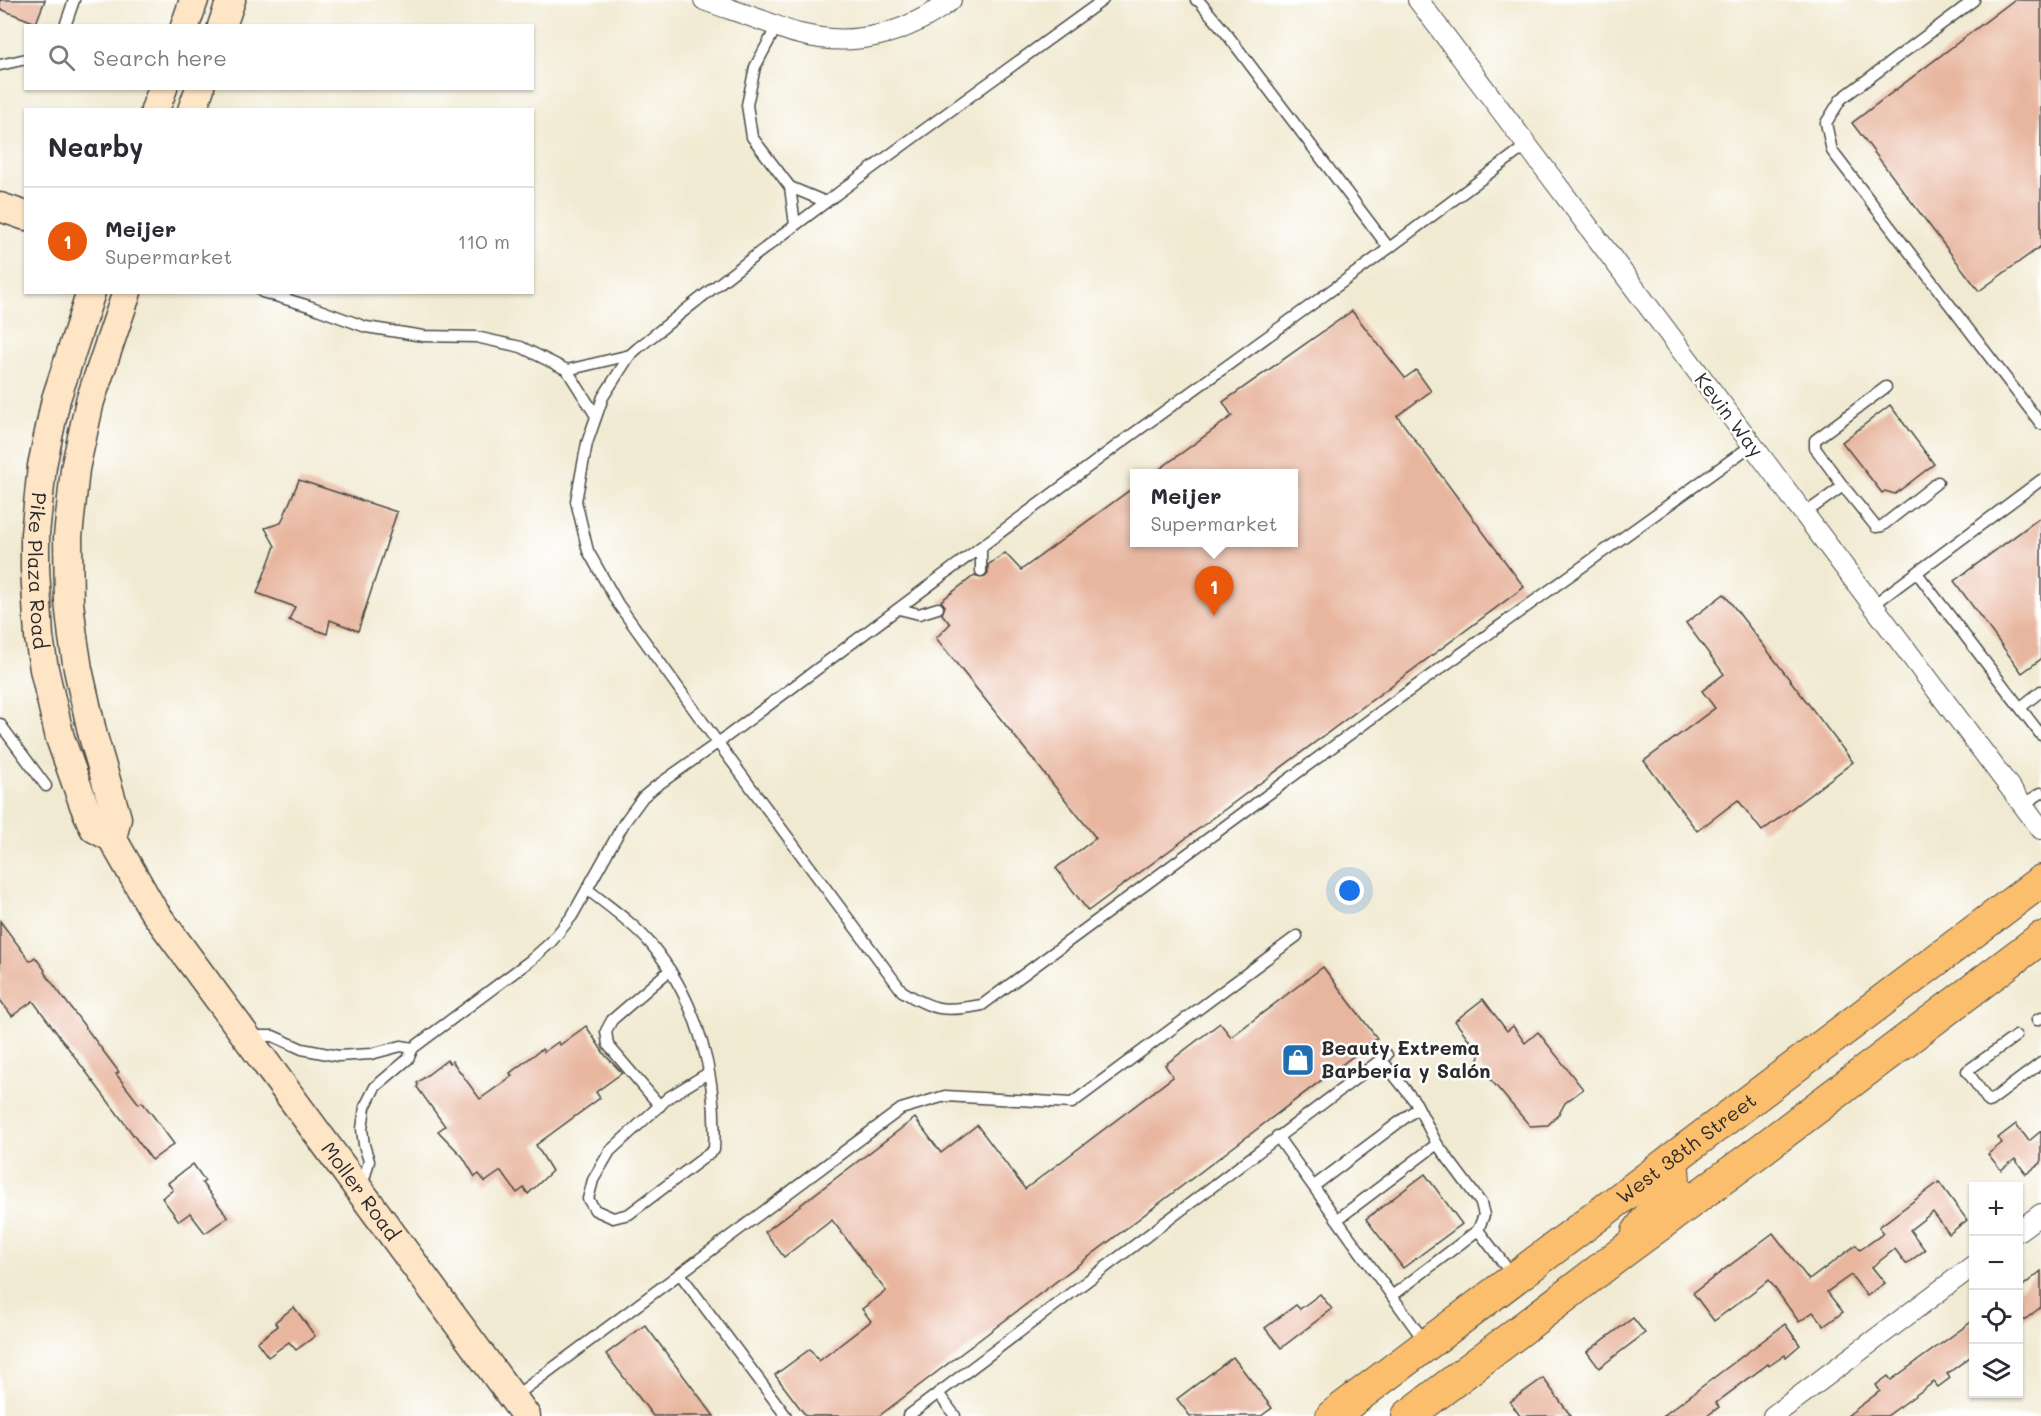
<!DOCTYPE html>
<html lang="en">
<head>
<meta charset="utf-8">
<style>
  :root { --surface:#fff; --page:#f7f7f7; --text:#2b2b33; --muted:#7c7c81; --line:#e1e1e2; --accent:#ea580c }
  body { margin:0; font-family:Mali,sans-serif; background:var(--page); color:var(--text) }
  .controls { position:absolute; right:18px; bottom:18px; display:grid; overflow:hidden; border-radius:0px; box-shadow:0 2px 4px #0004 }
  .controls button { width:54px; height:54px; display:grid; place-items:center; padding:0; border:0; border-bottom:2px solid var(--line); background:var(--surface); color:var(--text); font:30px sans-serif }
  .you { position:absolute; left:1350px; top:891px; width:21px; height:21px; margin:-15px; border:4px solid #fff; border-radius:50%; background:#1a73e8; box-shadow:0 0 0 9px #1a73e833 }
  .badge { display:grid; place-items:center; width:39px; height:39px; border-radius:50%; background:var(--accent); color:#fff; font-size:20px; font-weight:700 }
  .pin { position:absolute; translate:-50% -50px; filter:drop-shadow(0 2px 3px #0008) }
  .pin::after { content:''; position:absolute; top:32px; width:21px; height:18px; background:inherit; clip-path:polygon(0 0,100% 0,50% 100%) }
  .popup { position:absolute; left:1130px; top:469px; width:168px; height:78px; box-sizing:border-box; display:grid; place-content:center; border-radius:0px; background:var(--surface); filter:drop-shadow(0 2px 4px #0005); font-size:20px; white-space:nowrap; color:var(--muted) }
  .popup b { font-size:22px; color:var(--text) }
  .popup::after { content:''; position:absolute; left:50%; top:100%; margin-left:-12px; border:12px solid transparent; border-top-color:var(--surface) }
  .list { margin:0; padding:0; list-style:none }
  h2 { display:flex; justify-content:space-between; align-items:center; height:78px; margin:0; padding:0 24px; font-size:26px }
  h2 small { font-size:20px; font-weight:400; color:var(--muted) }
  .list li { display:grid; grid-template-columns:39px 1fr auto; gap:18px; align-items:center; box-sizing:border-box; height:108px; padding:0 24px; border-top:2px solid var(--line) }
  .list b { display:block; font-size:22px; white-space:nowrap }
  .list p { margin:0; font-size:20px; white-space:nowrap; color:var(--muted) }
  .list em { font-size:20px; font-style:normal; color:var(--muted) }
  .icon { flex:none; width:33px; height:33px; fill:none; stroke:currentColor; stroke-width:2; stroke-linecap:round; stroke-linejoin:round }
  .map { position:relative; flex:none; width:2041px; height:1416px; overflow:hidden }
  .search { position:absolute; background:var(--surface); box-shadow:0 2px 4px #0004; left:24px; top:24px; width:510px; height:66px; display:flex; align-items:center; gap:15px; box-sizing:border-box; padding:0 21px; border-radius:0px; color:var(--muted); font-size:22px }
  .panel { position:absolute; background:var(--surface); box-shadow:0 2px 4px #0004; left:24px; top:108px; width:510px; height:186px; border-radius:0px }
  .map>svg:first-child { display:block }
</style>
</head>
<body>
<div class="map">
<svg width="2041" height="1416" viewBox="0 0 2041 1416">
  <rect width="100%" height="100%" fill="#fff"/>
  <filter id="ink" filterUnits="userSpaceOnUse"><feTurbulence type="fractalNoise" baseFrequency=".0167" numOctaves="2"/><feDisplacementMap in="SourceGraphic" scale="12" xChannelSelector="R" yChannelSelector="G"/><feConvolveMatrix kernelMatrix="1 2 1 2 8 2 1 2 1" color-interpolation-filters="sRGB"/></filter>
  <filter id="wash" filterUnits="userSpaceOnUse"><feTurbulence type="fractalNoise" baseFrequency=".008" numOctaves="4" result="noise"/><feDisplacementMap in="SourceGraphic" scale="24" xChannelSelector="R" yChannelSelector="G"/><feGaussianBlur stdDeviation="1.35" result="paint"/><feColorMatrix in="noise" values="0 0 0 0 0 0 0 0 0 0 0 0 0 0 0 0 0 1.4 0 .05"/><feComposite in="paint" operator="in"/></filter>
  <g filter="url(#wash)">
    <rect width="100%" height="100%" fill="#f1ead2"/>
    <g id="blocks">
      <g fill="#e8b69f">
        <polygon points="0,0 45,0 36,23 0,9"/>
        <polygon points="2014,0 2041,0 2041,246 1979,291 1852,123"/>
        <polygon points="1352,311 1405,378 1416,370 1431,391 1397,416 1524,587 1088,911 1056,868 1096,838 936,638 950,624 942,614 945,606 941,601 975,575 980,578 985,577 988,574 988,565 1005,553 1021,570 1134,487 1134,543 1293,543 1293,474 1153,474 1232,416 1223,402"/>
        <polygon points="1890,405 1934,464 1895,494 1885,491 1882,493 1842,442"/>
        <polygon points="299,480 397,512 358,631 330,620 327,634 289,620 295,607 257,593 275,546 265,528 281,523"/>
        <polygon points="2041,517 2041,659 2022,673 1954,581"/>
        <polygon points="1724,594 1853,762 1762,831 1738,800 1697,831 1644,761 1715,708 1702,691 1724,674 1686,623"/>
        <polygon points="0,921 30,961 35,957 45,970 44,972 119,1072 116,1074 139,1104 142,1102 154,1117 174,1144 152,1160 33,1001 12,1016 0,1000"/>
        <polygon points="1323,967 1377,1038 879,1416 806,1416 775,1375 810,1349 819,1361 871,1321 862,1309 886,1291 832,1220 784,1257 765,1232 915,1118 941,1153 977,1125 1025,1189 1173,1077 1165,1065 1220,1023 1231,1037"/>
        <polygon points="1483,999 1507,1031 1513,1026 1525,1043 1538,1032 1583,1089 1565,1103 1559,1114 1548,1125 1530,1126 1479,1066 1479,1053 1455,1021"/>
        <polygon points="586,1026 605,1055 622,1073 596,1092 600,1098 536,1145 552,1171 528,1194 524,1188 517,1193 501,1171 485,1182 479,1174 475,1177 463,1157 438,1131 445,1126 417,1087 418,1085 417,1083 447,1060 449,1063 452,1061 480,1099 512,1076 510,1073 542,1049 544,1052 558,1042 560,1045"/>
        <polygon points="2016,1124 2029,1141 2041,1131 2041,1163 2026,1174 2015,1159 2001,1170 1988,1154 2002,1143 1998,1138"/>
        <polygon points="193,1164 205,1181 202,1183 228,1217 205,1233 190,1213 179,1221 162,1198 173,1190 168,1183"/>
        <polygon points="1425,1174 1462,1224 1403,1268 1366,1219"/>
        <polygon points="1939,1182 1967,1220 1949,1234 1933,1212 1910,1230 1925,1250 1906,1264 1895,1249 1872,1267 1885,1283 1867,1296 1851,1275 1827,1292 1843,1312 1824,1326 1813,1312 1799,1322 1769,1280 1714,1321 1693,1293 1773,1233 1809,1280 1856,1245 1860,1250 1884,1233 1879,1227"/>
        <polygon points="2041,1271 2041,1307 2019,1324 2019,1289"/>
        <polygon points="1320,1294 1332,1309 1281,1348 1265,1328 1296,1305 1300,1309"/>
        <polygon points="294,1307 315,1336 296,1350 289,1342 268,1357 257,1342 278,1326 275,1322"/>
        <polygon points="1633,1318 1645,1333 1599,1368 1587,1352"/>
        <polygon points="1974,1320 1974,1354 1947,1374 1950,1378 1938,1387 1934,1382 1887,1416 1847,1416 1880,1391 1876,1385 1888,1376 1891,1380"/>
        <polygon points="1785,1324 1800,1345 1786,1357 1785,1355 1769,1366 1768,1364 1716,1403 1719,1407 1707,1416 1663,1416"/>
        <polygon points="645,1325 714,1416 653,1416 606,1354"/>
        <polygon points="1233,1357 1272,1408 1261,1416 1190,1416 1177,1399"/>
        <polygon points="1543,1378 1571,1416 1520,1416 1510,1402"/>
      </g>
    </g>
  </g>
  <g filter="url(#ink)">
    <use href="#blocks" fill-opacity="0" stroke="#494844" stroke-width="1.5"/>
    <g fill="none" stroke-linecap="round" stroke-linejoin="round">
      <g stroke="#494844" stroke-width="13">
        <g id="lane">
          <path d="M 1103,0 C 946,114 788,226 638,348 L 630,355 L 603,397 L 587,443 L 576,501 L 588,551 L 618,604 L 718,743 L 902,991 C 934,1011 945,1012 982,1005 L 1395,701 L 1752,445"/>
          <polyline points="1196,0 1199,1 1226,33 1389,248"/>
          <polyline points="1974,0 1841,99 1826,123 1832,151 2041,424"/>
          <polyline points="65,26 74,0"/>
          <polyline points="777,26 755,67 747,105 752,137 790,187"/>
          <polyline points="0,65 26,59"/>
          <polyline points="795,225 790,187 826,202"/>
          <polyline points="262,292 309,306 366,327 423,336 476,337 521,347 567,370"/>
          <polyline points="596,416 567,370 630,355"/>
          <polyline points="1843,486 1815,448 1815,440 1886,387"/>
          <polyline points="1804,514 1843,486 1876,527 1882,526 1938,482"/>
          <polyline points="981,547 981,571"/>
          <polyline points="1917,573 2041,735"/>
          <polyline points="1873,605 2041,480"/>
          <polyline points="899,609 919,614 938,608"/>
          <polyline points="2021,707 2041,691"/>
          <polyline points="0,724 46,786"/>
          <polyline points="2023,805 2041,793"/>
          <path d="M 587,889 C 608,906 632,922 650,943 C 698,1000 718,1077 714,1150 L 629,1214 L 613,1218 L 595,1210 L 588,1199 L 593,1180 L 610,1151 L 669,1097 L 708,1073"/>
          <polyline points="2037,1020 2041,1018"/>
          <polyline points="250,1036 273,1036 302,1049 338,1056 371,1054 401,1046 413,1048"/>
          <polyline points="2016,1036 1967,1071 1989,1102 2041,1063"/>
          <polyline points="1381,1059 1416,1103 1437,1144 1481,1203 1484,1215 1478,1230"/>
          <polyline points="660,1106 608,1045 606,1031 612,1020 670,970"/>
          <polyline points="1277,1136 1425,1342"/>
          <polyline points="1314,1186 1418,1108"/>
          <polyline points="362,1187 369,1161 364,1145 362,1129 365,1107 375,1087 408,1059 413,1048 531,960 551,942 572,916 624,823 643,797 655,787 726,737 1119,444 1369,263 1527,145"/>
          <polyline points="1338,1219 1437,1144"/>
          <polyline points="680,1274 786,1416"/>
          <polyline points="1392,1296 1478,1230 1513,1276"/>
          <polyline points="938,1393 955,1416"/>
          <polyline points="514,1397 901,1109 945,1096 1072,1103 1297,936"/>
          <polyline points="908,1416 1387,1055"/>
        </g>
      </g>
      <g stroke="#494844" stroke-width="22">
        <g id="street">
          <path d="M 704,0 C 726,8 748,15 769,23 C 779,27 789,32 800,34 C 854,48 907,34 951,0"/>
          <polyline points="1418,0 2041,829"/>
          <polyline points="2018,1231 2041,1214"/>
          <polyline points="1773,1416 1974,1265"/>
        </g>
      </g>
      <g stroke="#494844" stroke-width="31">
        <g id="secondary">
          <polyline points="185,26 194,0"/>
          <polyline points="222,26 231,0"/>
          <polyline points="155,110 163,88"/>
          <polyline points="192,110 200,88"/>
          <polyline points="0,207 26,216"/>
          <path id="s1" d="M 91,292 L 56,399 L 42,466 L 35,534 L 35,568 L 39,637 L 44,669 L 60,738 L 84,805 L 94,828 L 112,838 L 153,910 L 526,1416"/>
          <polyline points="112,838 117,818 93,736 78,669 73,637 69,602 68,537 75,469 90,401 127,292"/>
        </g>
      </g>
      <g stroke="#494844" stroke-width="34">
        <g id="primary">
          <polyline points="1638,1232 1674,1182 1673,1168 1669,1162"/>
          <path id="s2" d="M 1332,1416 L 2041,881"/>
          <polyline points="1408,1416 1628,1248 1753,1156 2041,938"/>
        </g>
      </g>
      <use href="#lane" stroke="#fff" stroke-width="10"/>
      <use href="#street" stroke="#fff" stroke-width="20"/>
      <use href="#secondary" stroke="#fde5c5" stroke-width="28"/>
      <use href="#primary" stroke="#fabe6d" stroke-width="32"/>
    </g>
  </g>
  <defs>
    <g id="shop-square" transform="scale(1.725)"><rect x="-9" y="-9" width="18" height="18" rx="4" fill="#1f6fb2" stroke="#fff"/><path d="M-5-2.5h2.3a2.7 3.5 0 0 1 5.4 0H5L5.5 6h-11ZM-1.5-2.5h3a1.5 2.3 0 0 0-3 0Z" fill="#fff"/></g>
  </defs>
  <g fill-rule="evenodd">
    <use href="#shop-square" x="1298" y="1060"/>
  </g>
  <g text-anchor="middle" stroke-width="5" stroke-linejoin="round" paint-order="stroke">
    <g font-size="20" fill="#2b2b2b" stroke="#fff">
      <text transform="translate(1729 415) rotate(53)" y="7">Kevin Way</text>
      <text dy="7" stroke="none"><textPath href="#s1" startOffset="286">Pike Plaza Road</textPath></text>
      <text dy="7" stroke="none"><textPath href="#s2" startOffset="444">West 38th Street</textPath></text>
      <text dy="7" stroke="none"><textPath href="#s1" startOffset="1005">Moller Road</textPath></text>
    </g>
    <g font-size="20" font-weight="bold" fill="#2b2b2b" stroke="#fff" text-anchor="start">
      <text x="1321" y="1055">Beauty Extrema<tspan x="1321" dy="23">Barbería y Salón</tspan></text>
    </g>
  </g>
</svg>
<div class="controls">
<button>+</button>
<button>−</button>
<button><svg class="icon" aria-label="locate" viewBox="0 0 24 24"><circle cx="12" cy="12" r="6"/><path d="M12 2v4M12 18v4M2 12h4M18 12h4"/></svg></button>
<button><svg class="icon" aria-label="layers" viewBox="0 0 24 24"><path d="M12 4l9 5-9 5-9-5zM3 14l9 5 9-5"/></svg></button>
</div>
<div class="you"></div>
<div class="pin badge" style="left:1214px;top:616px">1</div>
<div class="popup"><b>Meijer</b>Supermarket</div>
<div class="search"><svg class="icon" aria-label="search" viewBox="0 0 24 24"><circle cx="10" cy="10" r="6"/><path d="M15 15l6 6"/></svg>Search here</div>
<section class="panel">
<h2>Nearby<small></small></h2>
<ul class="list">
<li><span class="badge">1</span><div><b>Meijer</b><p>Supermarket</p></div><em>110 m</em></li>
</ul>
</section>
</div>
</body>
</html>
